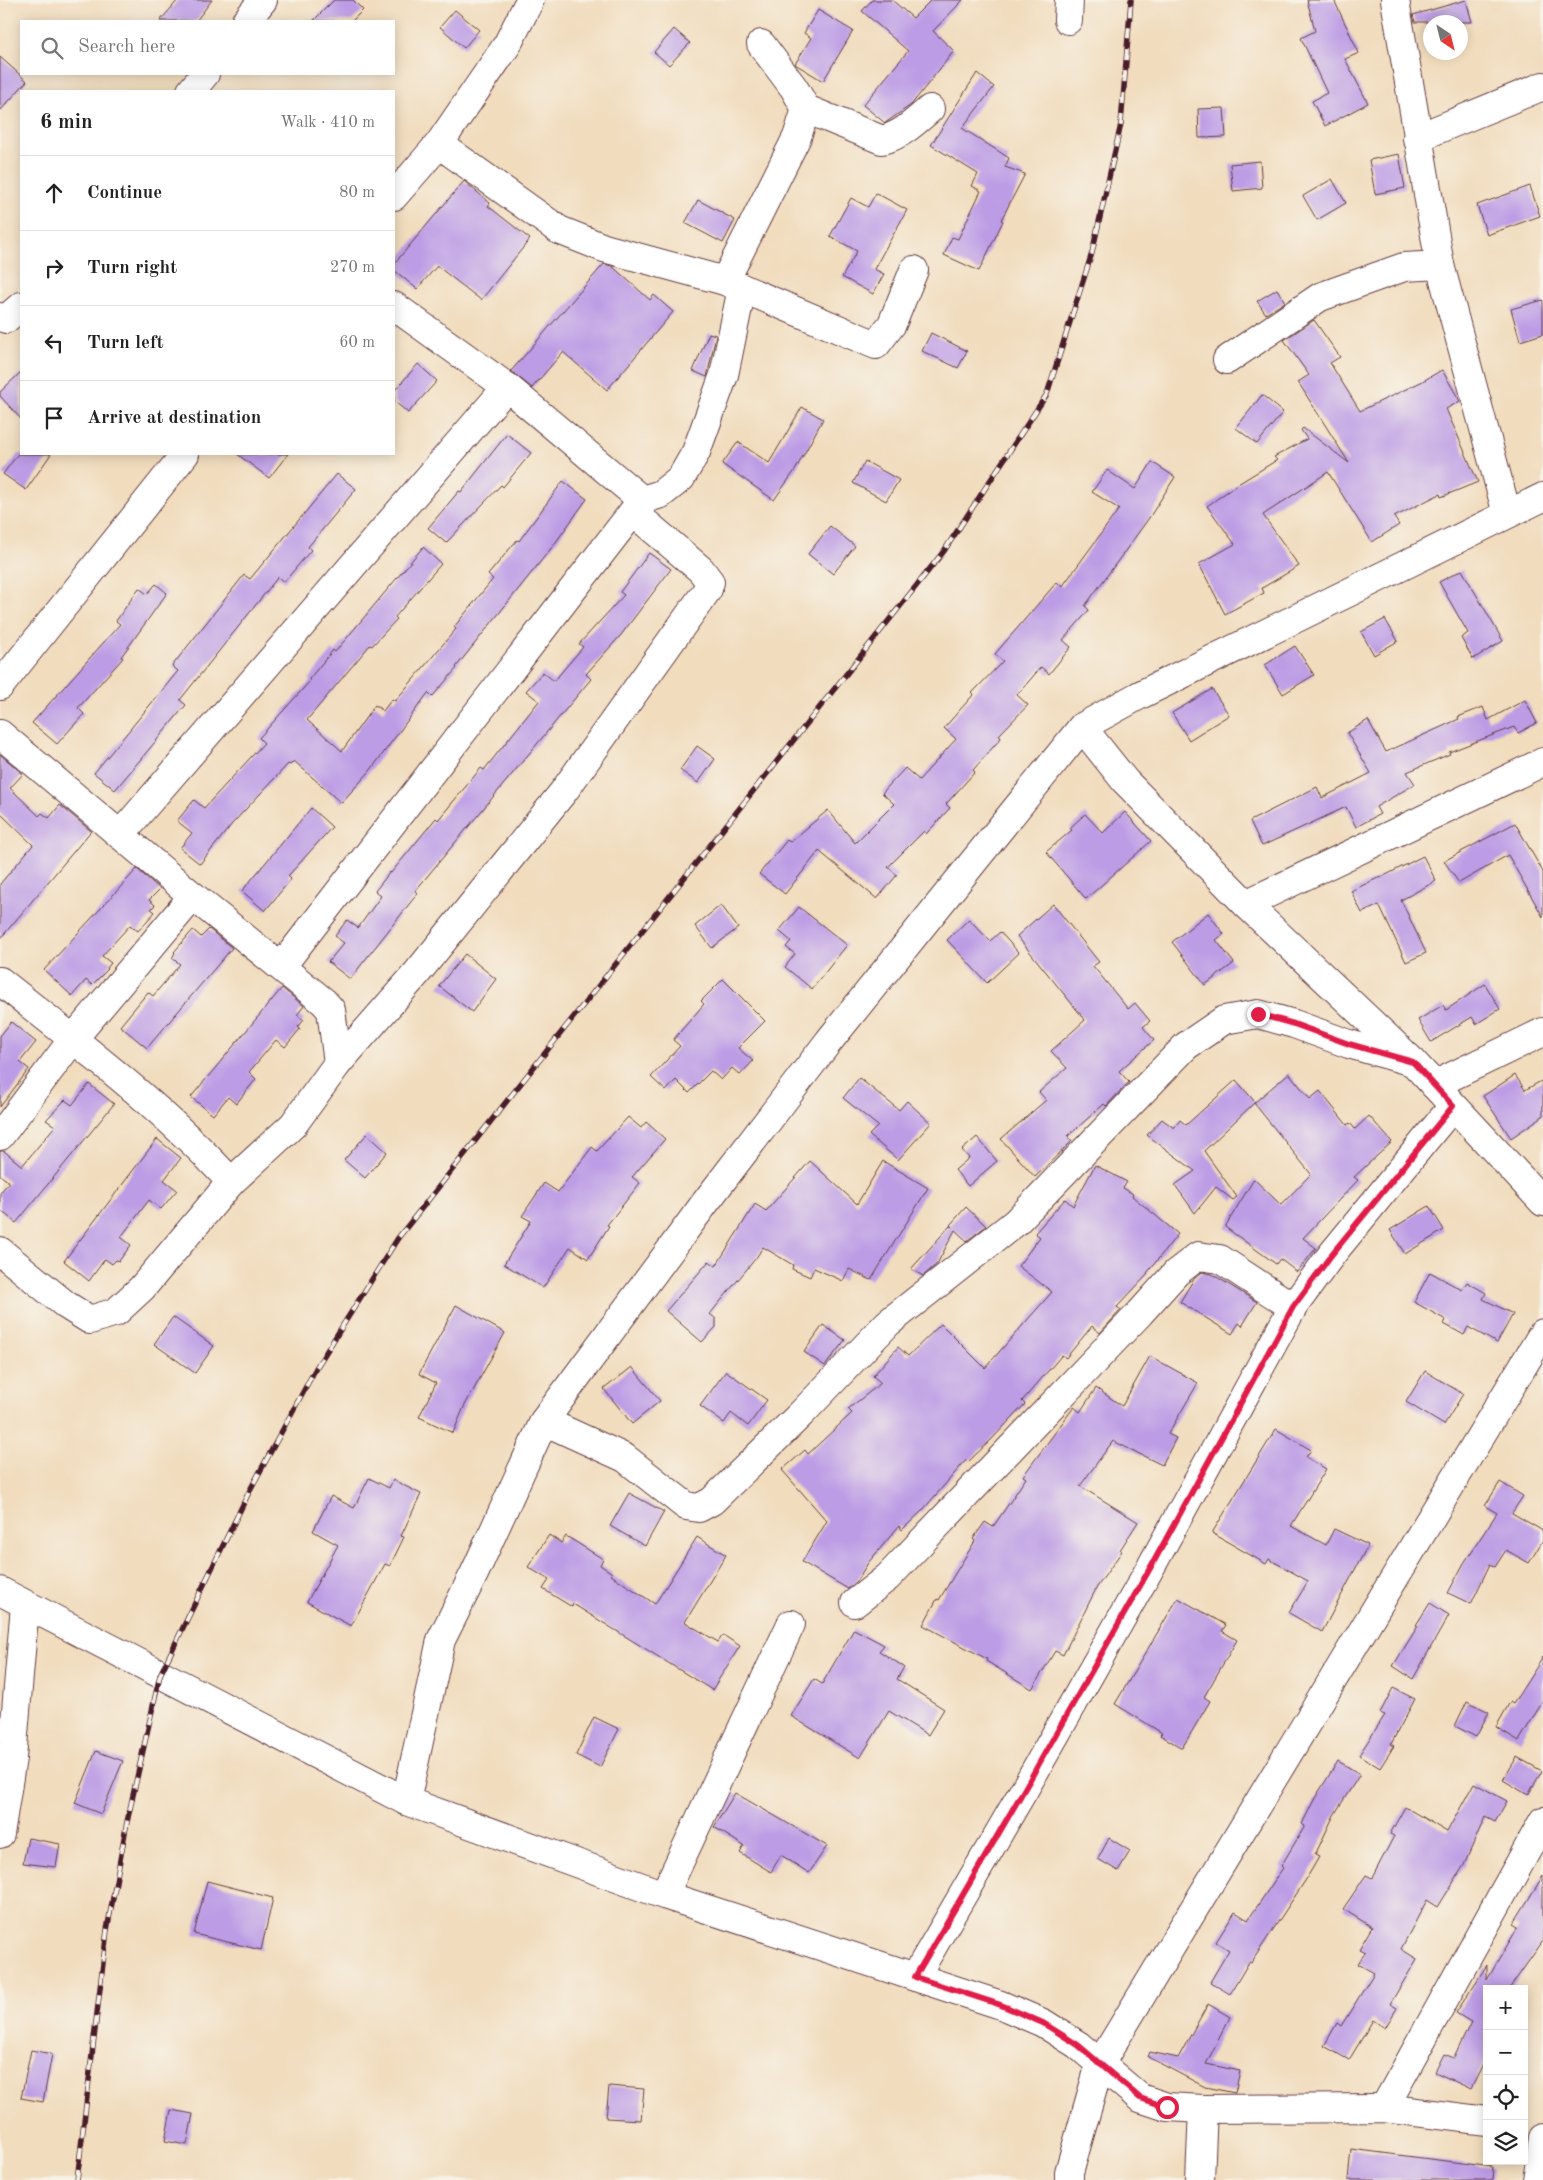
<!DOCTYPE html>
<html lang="en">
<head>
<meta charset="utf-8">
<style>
  :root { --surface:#fff; --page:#f6f6f6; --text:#222; --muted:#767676; --line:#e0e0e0 }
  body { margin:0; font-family:"Old Standard TT",serif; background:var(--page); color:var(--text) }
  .controls { position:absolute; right:15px; bottom:15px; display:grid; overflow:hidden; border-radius:0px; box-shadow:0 2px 12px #0003 }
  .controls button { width:45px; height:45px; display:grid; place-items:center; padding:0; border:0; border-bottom:1px solid var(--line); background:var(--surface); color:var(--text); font:25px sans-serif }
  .compass { position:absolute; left:1423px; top:15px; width:45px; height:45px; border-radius:50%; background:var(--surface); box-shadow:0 2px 12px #0003; rotate:145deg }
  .stop { position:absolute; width:15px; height:15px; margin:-11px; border:4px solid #e11d48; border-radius:50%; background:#fff }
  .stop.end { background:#e11d48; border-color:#fff; box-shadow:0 1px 5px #0008 }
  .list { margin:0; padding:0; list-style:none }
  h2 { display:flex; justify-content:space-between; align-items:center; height:65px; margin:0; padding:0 20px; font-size:21px }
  h2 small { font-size:16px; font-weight:400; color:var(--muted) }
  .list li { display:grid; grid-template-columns:32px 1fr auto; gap:15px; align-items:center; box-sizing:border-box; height:75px; padding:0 20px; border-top:1px solid var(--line) }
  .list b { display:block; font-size:19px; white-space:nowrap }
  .list em { font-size:16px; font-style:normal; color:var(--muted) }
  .icon { flex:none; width:28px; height:28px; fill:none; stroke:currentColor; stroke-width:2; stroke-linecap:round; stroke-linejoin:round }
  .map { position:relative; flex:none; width:1543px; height:2180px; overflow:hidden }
  .search { position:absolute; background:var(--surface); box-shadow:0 2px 12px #0003; left:20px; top:20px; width:375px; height:55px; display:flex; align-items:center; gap:12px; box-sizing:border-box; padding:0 18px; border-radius:0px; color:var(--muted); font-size:19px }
  .panel { position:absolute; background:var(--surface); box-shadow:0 2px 12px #0003; left:20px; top:90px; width:375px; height:365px; border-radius:0px }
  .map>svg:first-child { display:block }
</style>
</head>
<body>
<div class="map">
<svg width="1543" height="2180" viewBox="0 0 1543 2180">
  <rect width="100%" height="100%" fill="#f7f3e8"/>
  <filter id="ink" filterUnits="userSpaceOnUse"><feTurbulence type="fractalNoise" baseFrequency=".02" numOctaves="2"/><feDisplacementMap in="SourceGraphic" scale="10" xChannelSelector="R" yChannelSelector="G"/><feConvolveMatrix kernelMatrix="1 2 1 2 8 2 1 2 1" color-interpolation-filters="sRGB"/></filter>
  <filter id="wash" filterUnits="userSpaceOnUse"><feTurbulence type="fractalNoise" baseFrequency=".0096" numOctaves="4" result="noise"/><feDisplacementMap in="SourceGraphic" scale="20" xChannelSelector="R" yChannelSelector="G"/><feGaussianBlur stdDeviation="1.12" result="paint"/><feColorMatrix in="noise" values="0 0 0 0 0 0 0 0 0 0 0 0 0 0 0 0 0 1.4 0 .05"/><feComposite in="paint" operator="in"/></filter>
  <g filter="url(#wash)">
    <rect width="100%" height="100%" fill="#f1dcbd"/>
    <g id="blocks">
      <g fill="#bc9ce5">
        <polygon points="178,0 212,0 196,21 160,21"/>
        <polygon points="334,0 353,0 363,10 352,21 313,21"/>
        <polygon points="872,0 892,0 913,18 931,0 963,0 933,31 954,51 911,105 885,123 863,105 908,51 862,11"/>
        <polygon points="1307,0 1334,0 1359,53 1345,59 1368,103 1325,126 1312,101 1327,93 1301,38 1315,31"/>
        <polygon points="1466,0 1472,22 1415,22 1413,15"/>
        <polygon points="455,10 479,30 464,48 440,27"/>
        <polygon points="818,10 853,31 823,81 795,64 811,38 804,33"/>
        <polygon points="674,29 690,43 669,65 654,52"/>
        <polygon points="0,57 27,81 0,111"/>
        <polygon points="977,73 994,87 962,128 1009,158 1005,167 1025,174 1001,220 1003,221 979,271 944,255 952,237 958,239 981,191 972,186 978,174 931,145"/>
        <polygon points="1224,108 1226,137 1199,138 1198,109"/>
        <polygon points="1399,154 1405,188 1375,194 1369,160"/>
        <polygon points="1260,161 1262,188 1233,191 1230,164"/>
        <polygon points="1332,179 1346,203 1317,220 1303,196"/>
        <polygon points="464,181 490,203 488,206 530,239 481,300 437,266 417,289 394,270 394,264"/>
        <polygon points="1530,186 1540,216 1487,235 1477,205"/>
        <polygon points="876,193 907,210 874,269 884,274 873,294 842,277 857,251 830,236 851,198 868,207"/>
        <polygon points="698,200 735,220 723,243 685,223"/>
        <polygon points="604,264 612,266 650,300 654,295 673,312 607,390 563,352 532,388 511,371"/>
        <polygon points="1277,289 1285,302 1266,314 1257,301"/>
        <polygon points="1543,300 1543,334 1520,341 1511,309"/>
        <polygon points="1314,320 1340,357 1330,363 1360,411 1421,382 1442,370 1460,401 1446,409 1478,482 1441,497 1440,494 1394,517 1399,525 1372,542 1328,472 1263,515 1299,566 1262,588 1264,593 1225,614 1199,564 1235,544 1207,506 1238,484 1277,460 1274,457 1307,439 1301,430 1303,428 1349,463 1298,382 1309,375 1284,340"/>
        <polygon points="709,333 716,335 707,377 693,371"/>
        <polygon points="931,333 967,351 958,368 922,351"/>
        <polygon points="418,364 437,381 408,413 394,401 394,391"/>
        <polygon points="21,372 21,419 0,396 0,392"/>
        <polygon points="1262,395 1283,412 1257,444 1236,428"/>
        <polygon points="802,407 823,419 796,469 774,500 722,464 738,442 769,463"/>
        <polygon points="507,434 531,453 503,487 501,485 446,543 428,528 459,491 461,492"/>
        <polygon points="18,454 51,454 26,490 3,474"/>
        <polygon points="237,454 288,454 269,478"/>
        <polygon points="865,461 899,480 886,501 853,483"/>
        <polygon points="1152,462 1175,477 1149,518 1085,606 1089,610 1063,640 1071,647 1049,674 1041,667 1017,695 1028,705 999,735 1001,738 973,770 975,772 946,804 950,808 926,834 924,831 888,867 897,875 877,899 819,851 785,894 759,874 787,840 790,842 828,810 855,843 894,804 882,793 905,768 919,780 956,739 944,728 974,694 972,693 1003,661 995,654 1057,582 1062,587 1119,509 1092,492 1107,470 1135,489"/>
        <polygon points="337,474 356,489 308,547 311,550 284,582 278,577 180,700 186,705 115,790 94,773 178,671 172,666 244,575 250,579"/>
        <polygon points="563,481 587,499 553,546 456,667 457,668 432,697 428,693 370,771 341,803 294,761 290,765 288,764 232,824 200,864 180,848 192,833 177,821 194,800 204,808 264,743 259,738 310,681 309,679 333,650 335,652 423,547 441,564 395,617 397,619 372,646 370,645 307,720 342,751 375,705 383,711 392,699 395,701 456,629 454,627 493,579 488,575 517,540 519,541"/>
        <polygon points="830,526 855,546 833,574 808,554"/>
        <polygon points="649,553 671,569 621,635 586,674 591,679 415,891 418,893 350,979 328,962 344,943 335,936 347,920 358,928 381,896 375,891 390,872 391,873 436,818 438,820 481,768 484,770 539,701 526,691 543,672 554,681 583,647 579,644 624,595 620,592"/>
        <polygon points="1462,570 1503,641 1473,659 1461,638 1468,633 1439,582"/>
        <polygon points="156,584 167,593 121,657 123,658 78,708 84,714 57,744 32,723 120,624 116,621 139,588 147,594"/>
        <polygon points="1385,619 1398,641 1374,655 1361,632"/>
        <polygon points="1295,646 1314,675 1283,694 1265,665"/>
        <polygon points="1212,689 1229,715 1189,740 1172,713"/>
        <polygon points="1525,700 1537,723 1518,733 1514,727 1449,752 1450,754 1407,772 1415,784 1376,807 1380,814 1356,827 1346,807 1262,846 1250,821 1317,787 1322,798 1371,773 1347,733 1368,720 1386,752 1459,719 1458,717 1483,707 1488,720"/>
        <polygon points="697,746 715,759 698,783 680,770"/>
        <polygon points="0,754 23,774 10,788 39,816 42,813 49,818 60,805 91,831 0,939 0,884 33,845 0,813"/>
        <polygon points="311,808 332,827 288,876 291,879 265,911 242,891"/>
        <polygon points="1125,812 1151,841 1086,899 1046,852 1072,830 1070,828 1085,814 1103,833"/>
        <polygon points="1515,823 1543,872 1543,917 1508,855 1459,883 1444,861"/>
        <polygon points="1423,856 1436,881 1401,900 1426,953 1406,962 1379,905 1362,913 1351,891 1380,877 1380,878"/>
        <polygon points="137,869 160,889 149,900 155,905 151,909 155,912 138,931 130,925 102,956 111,963 107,968 108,969 92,985 86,980 72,996 44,970"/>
        <polygon points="1053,904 1099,962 1093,966 1128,1009 1135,1003 1150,1021 1143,1027 1154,1040 1119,1071 1129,1082 1106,1106 1104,1104 1068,1136 1072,1141 1035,1177 1001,1139 1046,1100 1039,1092 1067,1068 1051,1051 1085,1020 1017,936"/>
        <polygon points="721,905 738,928 712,948 695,926"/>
        <polygon points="799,907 847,945 812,989 785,967 795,954 786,947 791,941 779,931"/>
        <polygon points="1208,913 1224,934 1216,940 1234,963 1205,985 1172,942"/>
        <polygon points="969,919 990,941 1000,932 1019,953 987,983 947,940"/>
        <polygon points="209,929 232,948 147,1048 120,1026 148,992 153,996 180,964 172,958 175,953 174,952 193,930 201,937"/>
        <polygon points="465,954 496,979 472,1012 439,986"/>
        <polygon points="723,979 765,1021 738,1048 753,1061 740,1075 732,1068 721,1080 711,1071 689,1093 676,1080 666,1091 651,1077 680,1046 673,1040 704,1004 701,1001"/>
        <polygon points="1485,984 1500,1009 1476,1024 1472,1017 1431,1042 1418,1020 1443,1005 1446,1010"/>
        <polygon points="282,988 304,1006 297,1015 304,1020 298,1027 300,1029 285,1047 276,1040 249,1072 256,1079 236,1104 228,1097 213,1115 191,1097"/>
        <polygon points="11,1022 36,1042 20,1062 29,1069 0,1107 0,1036"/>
        <polygon points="1289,1073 1310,1099 1320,1091 1347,1125 1350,1123 1355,1129 1369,1116 1392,1142 1354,1177 1358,1180 1303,1238 1316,1248 1297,1272 1280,1259 1276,1264 1225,1227 1254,1179 1281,1205 1311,1174 1254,1103 1204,1151 1237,1197 1233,1200 1216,1187 1195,1213 1175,1185 1195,1171 1147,1135 1162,1119 1174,1128 1180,1120 1186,1125 1236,1080 1255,1102"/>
        <polygon points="1515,1075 1525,1090 1543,1080 1543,1116 1511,1138 1483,1096"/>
        <polygon points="859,1078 899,1110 907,1101 931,1123 898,1160 869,1135 878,1126 843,1098"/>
        <polygon points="89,1084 114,1104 16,1223 0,1210 0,1193 9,1182 0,1175 0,1151 4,1151 22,1166 55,1126 46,1120 65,1100 72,1105"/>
        <polygon points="628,1117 641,1128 646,1122 665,1139 632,1177 640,1183 607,1225 609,1226 588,1259 570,1247 543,1288 504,1264 531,1221 522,1216 544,1183 558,1192 592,1147 597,1151"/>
        <polygon points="367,1134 387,1152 365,1178 344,1160"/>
        <polygon points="977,1137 997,1161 968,1186 955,1170 969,1158 962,1150"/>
        <polygon points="157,1139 181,1158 164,1180 177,1190 161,1209 149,1200 121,1237 131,1245 119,1261 116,1260 112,1264 105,1259 89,1281 64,1261"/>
        <polygon points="810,1161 857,1204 883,1161 928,1188 871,1280 849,1269 843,1281 814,1268 810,1277 792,1269 793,1265 763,1247 756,1258 710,1314 716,1319 716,1327 702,1342 666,1311 709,1261 716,1266 755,1204 766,1211"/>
        <polygon points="1095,1165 1127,1182 1123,1188 1133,1194 1132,1196 1178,1234 1147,1273 1148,1274 1117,1307 1121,1310 1100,1333 1092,1326 1066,1358 1062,1355 1022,1401 1025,1404 992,1439 969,1461 967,1459 922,1511 902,1530 899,1526 868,1563 856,1582 848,1589 802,1562 827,1521 782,1470 805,1450 808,1454 852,1413 848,1409 881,1383 873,1376 898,1347 908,1356 941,1324 985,1368 1052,1292 1018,1266 1040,1237 1035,1233 1065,1199 1073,1206"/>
        <polygon points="1429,1206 1444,1230 1405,1254 1390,1230"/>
        <polygon points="966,1207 986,1226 967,1241 955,1230 937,1264 923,1276 911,1269 950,1226 952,1227 950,1225"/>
        <polygon points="1202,1272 1212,1274 1257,1302 1242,1326 1239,1323 1232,1334 1180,1302 1194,1279"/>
        <polygon points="1430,1272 1462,1290 1467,1282 1486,1293 1483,1299 1513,1314 1497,1343 1468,1327 1464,1335 1444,1324 1446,1320 1414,1302"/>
        <polygon points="456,1305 505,1333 464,1407 453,1433 419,1417 436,1383 419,1374"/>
        <polygon points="173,1317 214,1346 195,1373 154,1344"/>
        <polygon points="823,1325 845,1340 825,1366 804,1352"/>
        <polygon points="1150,1356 1198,1383 1168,1434 1176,1438 1162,1465 1113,1441 1080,1486 1138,1522 1120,1550 1122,1551 1097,1587 1063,1655 1055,1651 1032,1689 986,1661 987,1659 923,1625 937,1599 939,1600 975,1541 973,1539 985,1522 993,1527 1026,1478 1023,1476 1074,1407 1080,1412 1096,1388 1122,1406"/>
        <polygon points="632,1367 660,1401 632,1424 604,1389"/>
        <polygon points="726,1371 767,1400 748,1426 731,1413 724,1423 700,1406"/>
        <polygon points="1425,1371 1463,1394 1444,1425 1406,1402"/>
        <polygon points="1276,1429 1311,1450 1306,1457 1326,1469 1291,1526 1326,1545 1334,1529 1368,1545 1322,1632 1289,1613 1308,1581 1269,1559 1266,1564 1212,1533"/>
        <polygon points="369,1478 389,1488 393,1480 421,1494 401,1536 404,1537 390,1566 385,1564 351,1626 307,1602 338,1545 313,1531 331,1496 354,1508"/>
        <polygon points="1500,1482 1523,1496 1512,1513 1543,1531 1543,1540 1529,1563 1506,1550 1495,1567 1490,1564 1471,1604 1448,1593 1464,1563 1497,1513 1485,1506"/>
        <polygon points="629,1493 664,1512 645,1546 610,1526"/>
        <polygon points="549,1535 561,1543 566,1536 603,1559 600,1565 612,1573 611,1575 655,1604 697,1537 726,1555 685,1622 718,1642 723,1635 740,1646 712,1690 573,1604 572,1607 543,1589 549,1580 528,1567"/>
        <polygon points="1178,1598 1226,1625 1222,1631 1237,1640 1204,1697 1210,1701 1182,1748 1160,1735 1162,1733 1115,1704"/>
        <polygon points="1430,1603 1449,1615 1413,1679 1393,1666 1418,1626 1416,1625"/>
        <polygon points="854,1629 884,1645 879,1651 904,1667 897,1679 944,1709 928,1735 889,1711 860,1758 791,1716 814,1679 822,1684"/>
        <polygon points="1543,1657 1543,1701 1519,1741 1496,1727 1510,1702 1513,1704"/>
        <polygon points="1393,1688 1415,1699 1391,1744 1394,1746 1380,1768 1359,1755 1385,1715 1380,1713"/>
        <polygon points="1467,1701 1489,1712 1476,1737 1455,1726"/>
        <polygon points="594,1717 619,1729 600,1767 576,1755"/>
        <polygon points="96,1751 123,1761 101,1814 75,1803"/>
        <polygon points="1517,1757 1542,1771 1528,1795 1503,1780"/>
        <polygon points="1338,1761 1360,1774 1334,1815 1315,1855 1319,1857 1305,1881 1251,1963 1249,1962 1230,1994 1210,1982 1229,1950 1216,1942 1235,1912 1248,1920 1283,1868 1281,1866 1305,1826 1302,1824 1315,1798"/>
        <polygon points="1474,1783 1507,1801 1495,1822 1485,1817 1464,1865 1438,1907 1427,1900 1401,1949 1417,1959 1390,2004 1397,2008 1385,2028 1373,2020 1349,2060 1324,2046 1337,2023 1341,2026 1374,1973 1358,1964 1365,1952 1359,1949 1372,1927 1343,1909 1366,1875 1372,1878 1394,1836 1390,1834 1405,1807 1447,1832"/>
        <polygon points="735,1793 827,1846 809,1873 781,1855 771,1872 740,1853 744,1846 714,1827"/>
        <polygon points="28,1838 60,1844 56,1867 23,1863"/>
        <polygon points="1109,1838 1130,1851 1118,1871 1098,1859"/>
        <polygon points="1543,1876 1543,1941 1509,1989 1487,1989 1487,2057 1471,2089 1435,2072 1444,2054 1454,2058 1471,2022 1456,2013 1487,1965 1487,1980 1518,1927 1513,1924"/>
        <polygon points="207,1881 273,1898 261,1950 194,1934"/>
        <polygon points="1208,2004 1230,2017 1206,2064 1240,2071 1235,2093 1205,2087 1148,2057 1150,2052 1178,2058"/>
        <polygon points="31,2050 52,2054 43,2102 21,2098"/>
        <polygon points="609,2086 644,2089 641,2120 606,2118"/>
        <polygon points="171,2110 193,2114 187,2145 165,2141"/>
        <polygon points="1351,2149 1493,2167 1492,2180 1348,2180"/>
      </g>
    </g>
  </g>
  <g filter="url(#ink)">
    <use href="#blocks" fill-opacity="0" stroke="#633b41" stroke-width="1"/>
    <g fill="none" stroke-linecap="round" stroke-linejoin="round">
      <g stroke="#633b41" stroke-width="30">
        <g id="minor">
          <polyline points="1395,0 1440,265 1507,514"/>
          <polyline points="1068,20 1069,0"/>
          <polyline points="246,21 263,0"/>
          <path d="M 761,44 L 794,88 L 806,109 L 882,140 C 902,135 915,122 930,109"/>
          <polyline points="191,91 205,74"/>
          <polyline points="1417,138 1543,86"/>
          <polyline points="439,144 559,230 604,248 725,281 876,345 892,324 914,270"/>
          <polyline points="394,196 439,144 507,45 530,0"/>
          <polyline points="725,281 797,137 806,109"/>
          <polyline points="394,306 507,387 642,500"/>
          <polyline points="0,317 6,319 21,306"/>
          <polyline points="1227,360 1320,297 1404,267 1440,265"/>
          <polyline points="0,686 185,454"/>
          <polyline points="1082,727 1125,781 1246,904 1413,1062 1543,1202"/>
          <polyline points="0,734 193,896 324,1002 331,1010 338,1063 293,1125 231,1182 142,1288 116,1312 90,1320 66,1305 0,1251"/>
          <polyline points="120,835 507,387"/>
          <polyline points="1246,904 1543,762"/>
          <polyline points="281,967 642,500 661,494 681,478 696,452 724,375 742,288"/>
          <path d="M 0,981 C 78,1043 164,1108 231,1182"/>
          <polyline points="338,1063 417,973 564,791 708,589 710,582 701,570 633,512"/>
          <polyline points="1434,1085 1543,1032"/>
          <polyline points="0,1136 73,1039 193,896"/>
          <polyline points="544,1421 625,1458 686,1506 699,1508 712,1501 801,1414 888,1323 1016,1222 1186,1046 1224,1020 1258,1014 1294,1024 1349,1044 1413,1062"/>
          <polyline points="0,1591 406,1801 664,1895 1001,2005 1043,2023 1078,2045 1140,2098 1167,2107 1203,2109 1384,2108 1487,2121"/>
          <polyline points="855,1603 888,1577 1140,1313 1176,1273 1198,1256 1220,1259 1293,1307"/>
          <polyline points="406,1801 441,1640 475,1572 544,1421 705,1203 829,1041 1082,727 1138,696 1543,497"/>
          <polyline points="0,1834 12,1758 25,1605"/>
          <polyline points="664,1895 791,1624"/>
          <polyline points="915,1977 1028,1783 1153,1563 1293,1307 1332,1254 1453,1106"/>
          <polyline points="1384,2108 1543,1821"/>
          <polyline points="1069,2180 1069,2172 1100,2064 1543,1333"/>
          <polyline points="1200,2180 1203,2109"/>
          <polyline points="1537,2180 1543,2138"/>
        </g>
      </g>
      <use href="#minor" stroke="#fff" stroke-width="28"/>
      <g stroke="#4a1f2b" stroke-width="5.5">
        <polyline id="rail" points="77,2180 107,1930 127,1822 160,1675 250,1490 316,1368 398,1238 944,551 1047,394 1092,253 1121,124 1131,0"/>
      </g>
      <use href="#rail" stroke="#f7f3e8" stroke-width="4" stroke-dasharray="11" stroke-linecap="butt"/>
    </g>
  </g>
  <g fill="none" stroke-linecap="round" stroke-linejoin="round" filter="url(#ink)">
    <polyline stroke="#e11d48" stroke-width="6" points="1167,2107 1140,2098 1078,2045 1043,2023 1001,2005 915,1977 1028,1783 1153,1563 1293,1307 1332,1254 1453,1106 1413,1062 1349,1044 1294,1024 1258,1014"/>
  </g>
</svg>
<div class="controls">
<button>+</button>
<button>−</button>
<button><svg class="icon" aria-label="locate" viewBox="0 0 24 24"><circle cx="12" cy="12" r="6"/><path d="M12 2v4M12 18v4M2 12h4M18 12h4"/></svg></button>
<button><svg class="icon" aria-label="layers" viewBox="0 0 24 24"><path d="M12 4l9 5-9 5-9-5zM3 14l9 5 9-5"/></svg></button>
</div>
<svg class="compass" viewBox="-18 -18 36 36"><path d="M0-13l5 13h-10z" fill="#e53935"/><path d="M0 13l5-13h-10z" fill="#767676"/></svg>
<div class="stop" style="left:1167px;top:2107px"></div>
<div class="stop end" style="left:1258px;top:1014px"></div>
<div class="search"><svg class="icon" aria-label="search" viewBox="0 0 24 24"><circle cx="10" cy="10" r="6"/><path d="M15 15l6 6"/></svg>Search here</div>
<section class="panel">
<h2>6 min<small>Walk · 410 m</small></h2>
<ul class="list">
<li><svg class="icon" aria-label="ahead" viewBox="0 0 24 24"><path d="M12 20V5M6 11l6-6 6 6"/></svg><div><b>Continue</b></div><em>80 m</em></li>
<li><svg class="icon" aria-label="right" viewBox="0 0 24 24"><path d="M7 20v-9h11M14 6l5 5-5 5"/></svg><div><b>Turn right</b></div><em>270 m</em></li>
<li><svg class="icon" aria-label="left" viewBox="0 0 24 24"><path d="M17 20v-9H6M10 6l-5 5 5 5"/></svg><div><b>Turn left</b></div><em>60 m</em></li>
<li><svg class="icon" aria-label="arrive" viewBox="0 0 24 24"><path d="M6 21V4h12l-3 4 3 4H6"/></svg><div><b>Arrive at destination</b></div></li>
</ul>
</section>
</div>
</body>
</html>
